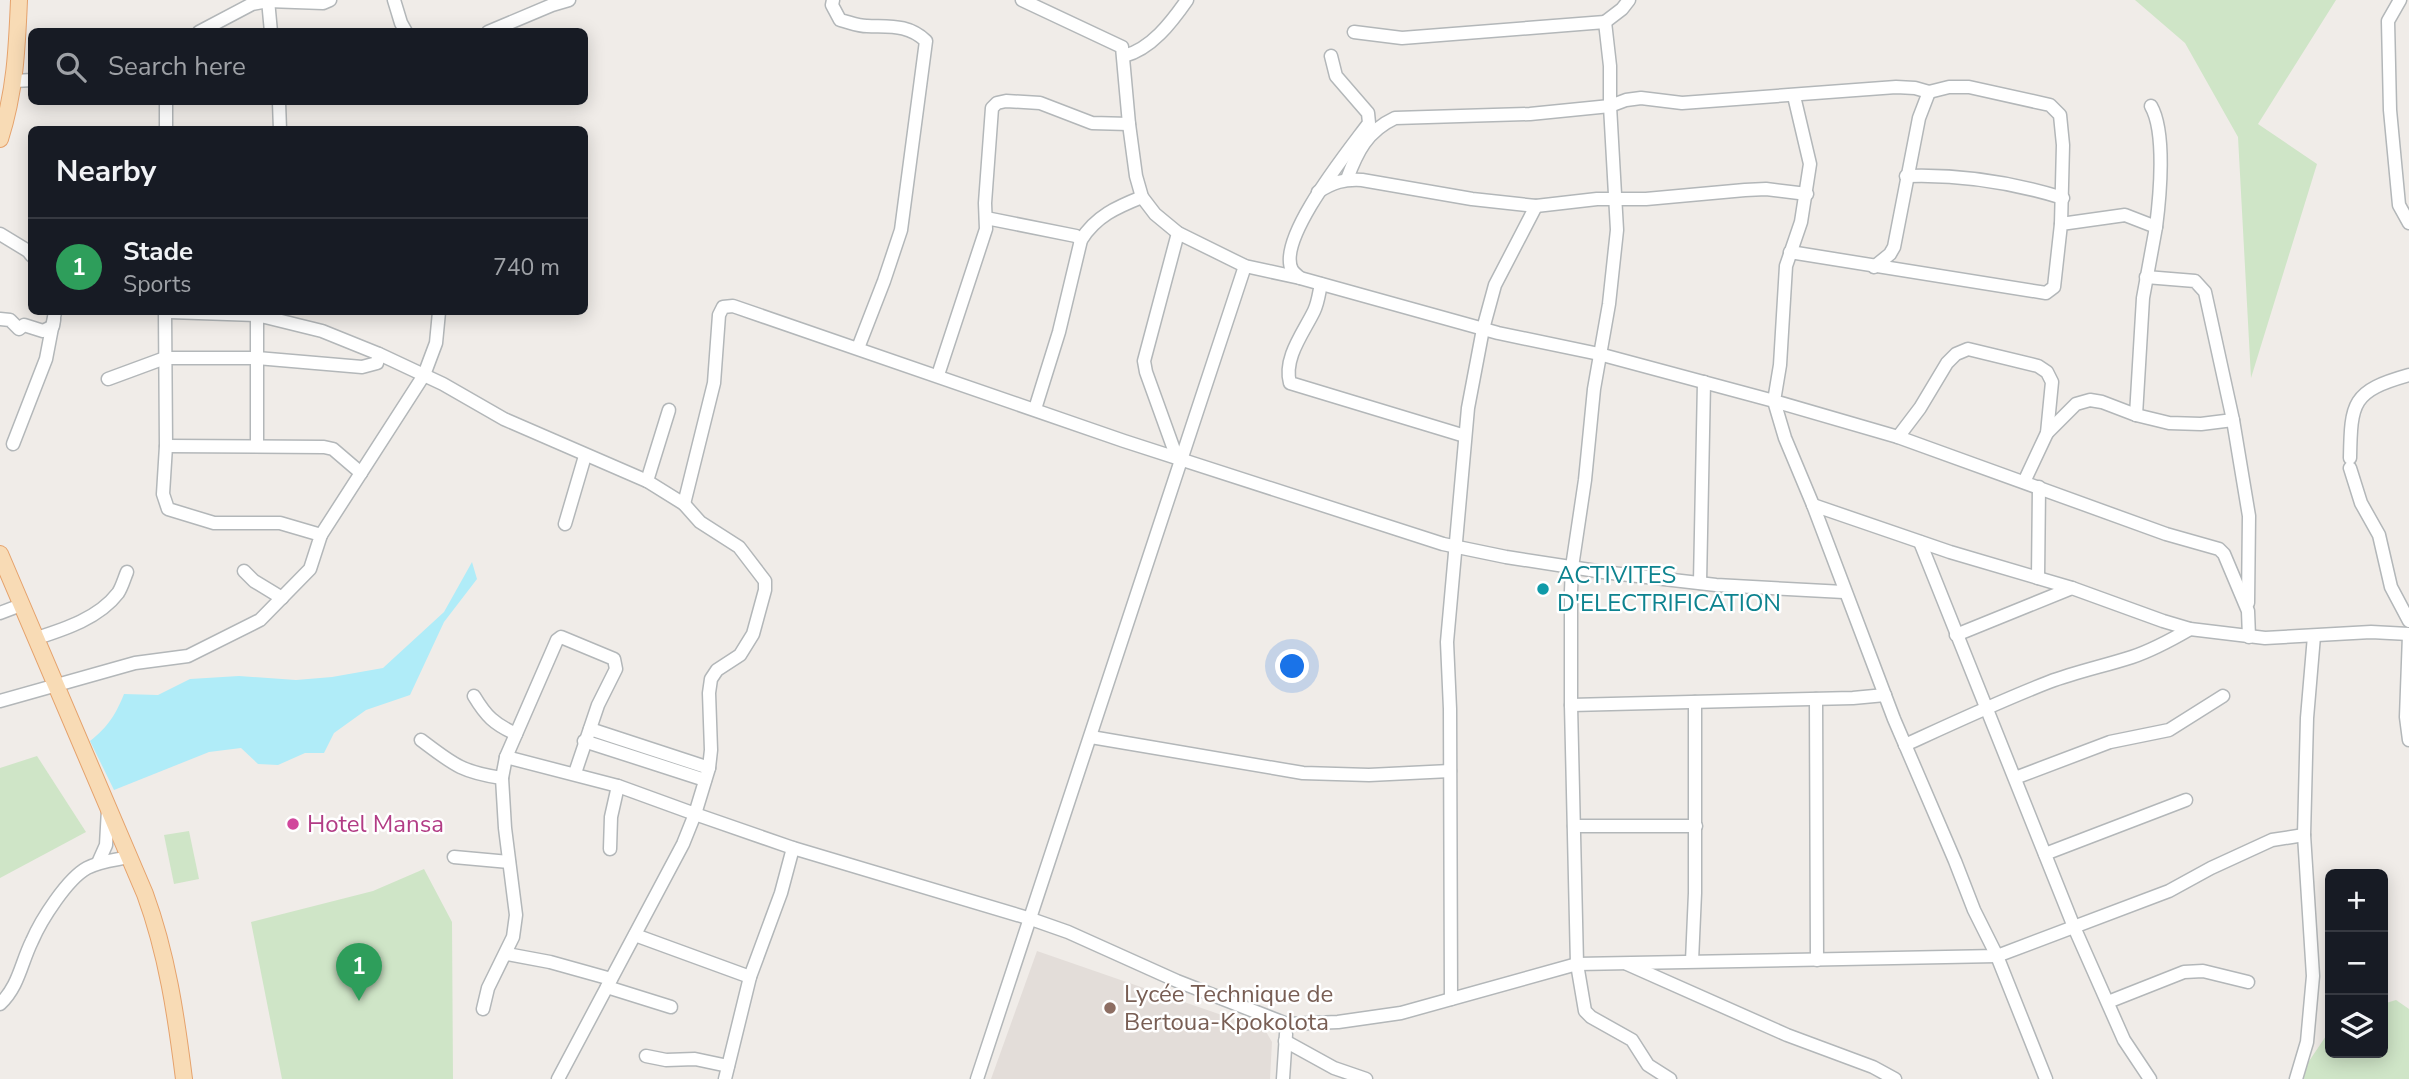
<!DOCTYPE html>
<html lang="en">
<head>
<meta charset="utf-8">
<style>
  :root { --surface:#171b24; --page:#20242c; --text:#f1f3f6; --muted:#9ea1a6; --line:#363941; --accent:#7c3aed }
  body { margin:0; font-family:"Nunito Sans",sans-serif; background:var(--page); color:var(--text) }
  .controls { position:absolute; right:21px; bottom:21px; display:grid; overflow:hidden; border-radius:10px; box-shadow:0 4px 18px #0003 }
  .controls button { width:63px; height:63px; display:grid; place-items:center; padding:0; border:0; border-bottom:2px solid var(--line); background:var(--surface); color:var(--text); font:35px sans-serif }
  .you { position:absolute; left:1293px; top:667px; width:24px; height:24px; margin:-18px; border:5px solid #fff; border-radius:50%; background:#1a73e8; box-shadow:0 0 0 10px #1a73e833 }
  .badge { display:grid; place-items:center; width:46px; height:46px; border-radius:50%; background:var(--accent); color:#fff; font-size:23px; font-weight:700 }
  .pin { position:absolute; translate:-50% -58px; filter:drop-shadow(0 2px 4px #0008) }
  .pin::after { content:''; position:absolute; top:37px; width:24px; height:21px; background:inherit; clip-path:polygon(0 0,100% 0,50% 100%) }
  .list { margin:0; padding:0; list-style:none }
  h2 { display:flex; justify-content:space-between; align-items:center; height:91px; margin:0; padding:0 28px; font-size:30px }
  h2 small { font-size:23px; font-weight:400; color:var(--muted) }
  .list li { display:grid; grid-template-columns:46px 1fr auto; gap:21px; align-items:center; box-sizing:border-box; height:98px; padding:0 28px; border-top:2px solid var(--line) }
  .list b { display:block; font-size:26px; white-space:nowrap }
  .list p { margin:0; font-size:23px; white-space:nowrap; color:var(--muted) }
  .list em { font-size:23px; font-style:normal; color:var(--muted) }
  .icon { flex:none; width:38px; height:38px; fill:none; stroke:currentColor; stroke-width:2; stroke-linecap:round; stroke-linejoin:round }
  .map { position:relative; flex:none; width:2409px; height:1079px; overflow:hidden }
  .search { position:absolute; background:var(--surface); box-shadow:0 4px 18px #0003; left:28px; top:28px; width:560px; height:77px; display:flex; align-items:center; gap:18px; box-sizing:border-box; padding:0 24px; border-radius:10px; color:var(--muted); font-size:26px }
  .panel { position:absolute; background:var(--surface); box-shadow:0 4px 18px #0003; left:28px; top:126px; width:560px; height:189px; border-radius:10px }
  .map>svg:first-child { display:block }
</style>
</head>
<body>
<div class="map">
<svg width="2409" height="1079" viewBox="0 0 2409 1079">
  <rect width="100%" height="100%" fill="#f0ece8"/>
  <polygon fill="#e3ddd9" points="1037,951 1265,1030 1272,1042 1270,1079 991,1079"/>
  <g fill="#cfe5c7">
    <polygon points="2135,0 2336,0 2258,124 2317,164 2251,378 2238,137 2185,43"/>
    <polygon points="37,756 86,832 0,878 0,768"/>
    <polygon points="189,831 199,879 174,884 164,835"/>
    <polygon points="424,869 452,922 453,1079 282,1079 251,922 373,891"/>
    <polygon points="2396,1000 2409,1009 2409,1079 2297,1079 2330,1030 2330,1053 2383,1053 2383,1004"/>
  </g>
  <path fill="#b0ecf8" d="M 472,562 L 477,579 L 444,622 L 410,695 L 366,710 L 334,733 L 324,753 L 305,753 L 278,765 L 258,764 L 241,748 L 209,752 L 114,790 L 90,741 C 108,727 116,714 124,694 L 158,695 L 190,679 L 239,676 L 296,680 L 332,677 L 383,668 L 444,612 Z"/>
  <g fill="none" stroke-linecap="round" stroke-linejoin="round">
    <g stroke="#b3b7b9" stroke-width="15">
      <g id="minor">
        <polyline points="268,0 271,32"/>
        <polyline points="394,0 401,23 406,32"/>
        <path d="M 833,0 L 832,5 L 840,20 C 849,22 858,26 867,26 C 890,27 908,24 926,41 L 901,230 L 884,281 L 858,348"/>
        <polyline points="1022,0 1122,47 1129,124 1136,176 1142,197 1155,214 1178,233 1245,266 1300,278 1498,333 1599,354 1774,401 1785,438 1813,505 1894,719 1955,861 1974,910 1997,956 2046,1079"/>
        <polyline points="2400,0 2388,21 2390,110 2399,205 2409,223"/>
        <polyline points="1605,22 1622,9 1629,0"/>
        <polyline points="199,32 252,4 268,1 323,3 330,0"/>
        <polyline points="488,32 552,5 569,0"/>
        <polyline points="1354,32 1402,38 1605,22 1610,66 1610,106 1617,230 1609,304 1594,389 1585,480 1572,567 1571,591 1571,705 1577,964 1585,1011 1591,1017 1632,1040 1648,1065 1670,1079"/>
        <path d="M 1124,56 C 1151,49 1171,23 1187,0"/>
        <polyline points="15,81 32,80"/>
        <polyline points="1794,96 1810,164 1801,222 1786,266 1780,365 1774,401 1898,437 2166,534 2219,549 2224,554 2248,611 2249,637"/>
        <polyline points="166,102 166,130"/>
        <polyline points="279,102 280,130"/>
        <path d="M 2151,106 C 2166,132 2160,196 2156,227"/>
        <path d="M 1906,176 C 1961,174 2011,182 2063,198"/>
        <path d="M 1347,179 C 1357,152 1367,131 1395,118 L 1530,114 L 1610,106 L 1626,100 L 1641,98 L 1682,103 L 1896,87 L 1915,88 L 1929,92 L 1949,87 L 1969,87 L 2050,105 L 2060,115 L 2063,145 L 2061,224"/>
        <path d="M 1318,192 C 1333,182 1344,179 1362,180 L 1472,199 L 1536,206 L 1597,199 L 1646,199 L 1745,190 L 1766,189 L 1807,194"/>
        <polyline points="986,218 1076,236 1081,240"/>
        <polyline points="0,234 28,251 32,256"/>
        <polyline points="1790,252 2046,293 2054,287 2061,224 2125,215 2156,227 2143,298 2136,415"/>
        <polyline points="1874,267 1890,254 1894,247 1919,118 1929,92"/>
        <polyline points="2146,277 2195,281 2205,292 2233,420 2249,516 2248,603"/>
        <path d="M 1300,278 C 1298,276 1294,273 1292,270 C 1276,239 1350,149 1369,123 L 1368,113 L 1336,76 L 1331,56"/>
        <path d="M 1321,284 C 1319,293 1318,303 1314,311 C 1304,332 1283,358 1290,383 L 1465,436"/>
        <polyline points="170,312 257,315 258,312"/>
        <polyline points="0,319 10,320 19,329 24,325 43,331 53,326 54,320"/>
        <polyline points="938,375 986,229 985,203 992,108 997,103 1006,101 1040,103 1092,123 1129,124"/>
        <polyline points="108,379 165,358 257,358 362,367 377,363 379,354"/>
        <path d="M 1035,409 L 1059,332 L 1081,240 C 1096,216 1117,207 1142,197"/>
        <polyline points="2047,433 2076,404 2090,400 2102,402 2136,415 2169,423 2201,424 2233,420"/>
        <polyline points="1898,437 1920,408 1947,363 1956,354 1968,349 2038,366 2047,372 2052,382 2047,433 2024,482"/>
        <polyline points="13,444 46,359 55,312"/>
        <polyline points="257,445 257,315 322,331 379,354 443,384 504,419 647,481 684,504 714,383 719,315 723,307 733,306 1124,441 1443,544 1506,557 1603,572 1716,585 1844,592"/>
        <polyline points="166,446 324,447 333,449 361,473"/>
        <polyline points="1177,458 1146,372 1144,361 1178,233"/>
        <path d="M 2350,458 C 2351,402 2352,391 2409,375"/>
        <polyline points="2350,468 2361,503 2379,535 2391,587 2409,621"/>
        <polyline points="647,481 669,410"/>
        <polyline points="1813,505 1950,552 2072,588 2163,621 2190,629 2265,638 2371,632 2409,634"/>
        <polyline points="565,524 585,456"/>
        <polyline points="321,535 424,375 436,343 439,312"/>
        <polyline points="1920,542 2074,927 2124,1040 2150,1079"/>
        <polyline points="244,571 254,581 282,598"/>
        <polyline points="2038,578 2039,487"/>
        <polyline points="1700,583 1704,382"/>
        <polyline points="0,613 21,605"/>
        <polyline points="1956,635 2072,588"/>
        <polyline points="2409,635 2406,717 2409,740"/>
        <path d="M 37,638 C 65,629 99,618 118,593 C 122,587 124,579 127,572"/>
        <path d="M 474,696 C 486,716 494,724 516,734"/>
        <polyline points="1816,699 1817,960"/>
        <polyline points="0,701 135,663 188,656 260,620 310,569 321,535 280,523 214,523 168,509 163,494 166,446 165,312"/>
        <polyline points="1571,705 1853,698 1885,695"/>
        <polyline points="590,729 709,768"/>
        <polyline points="1091,737 1303,773 1369,775 1450,771"/>
        <path d="M 421,740 C 453,764 461,772 502,778"/>
        <polyline points="584,741 705,780"/>
        <path d="M 1905,745 C 1953,723 2000,701 2049,682 C 2076,672 2104,666 2132,657 C 2153,650 2171,640 2190,629"/>
        <polyline points="506,757 618,786 695,814 709,768 711,750 709,693 711,679 717,670 740,655 753,634 765,590 765,581 739,547 700,522 684,504"/>
        <polyline points="2015,778 2110,742 2169,730 2223,696"/>
        <polyline points="1574,826 1696,826"/>
        <polyline points="610,849 611,817 618,786"/>
        <polyline points="2045,854 2186,800"/>
        <polyline points="454,857 509,862"/>
        <polyline points="98,863 106,845 108,809"/>
        <polyline points="635,935 750,977"/>
        <polyline points="507,954 550,962 611,979"/>
        <polyline points="1692,961 1695,893 1695,702"/>
        <polyline points="1627,964 1787,1035 1873,1067 1895,1079"/>
        <polyline points="607,987 671,1007"/>
        <polyline points="1451,999 1450,709 1447,642 1468,408 1483,329 1495,285 1536,206"/>
        <polyline points="2108,1002 2184,972 2203,971 2248,982"/>
        <path d="M 0,1004 C 19,986 21,963 32,941 C 41,920 67,879 87,868 C 100,861 115,860 129,857"/>
        <polyline points="483,1009 488,988 513,937 516,915 505,828 502,778 506,757 557,640 561,637 614,659 616,669 598,705 575,773"/>
        <polyline points="1285,1041 1334,1068 1366,1079"/>
        <polyline points="646,1056 666,1060 695,1059 728,1066"/>
        <polyline points="558,1079 683,844 695,814 793,848 1031,919 1068,932 1177,981 1287,1024 1338,1022 1401,1013 1577,964 1997,956 2169,891 2211,868 2272,840 2304,835"/>
        <polyline points="725,1079 750,977 781,893 793,848"/>
        <polyline points="977,1079 1245,266"/>
        <polyline points="1283,1079 1286,1034"/>
        <polyline points="2296,1079 2307,1042 2313,976 2304,835 2307,718 2314,636"/>
      </g>
    </g>
    <g stroke="#e5a26c" stroke-width="18">
      <g id="major">
        <path d="M 0,139 C 15,92 17,49 19,0"/>
        <path d="M 0,554 L 145,894 C 167,954 176,1015 184,1079"/>
      </g>
    </g>
    <use href="#minor" stroke="#fff" stroke-width="12"/>
    <use href="#major" stroke="#f8dbb5" stroke-width="16"/>
  </g>
  <circle fill="#0f9aa8" stroke="#fff" stroke-width="2.5" cx="1543" cy="589" r="7"/>
  <circle fill="#d1479c" stroke="#fff" stroke-width="2.5" cx="293" cy="824" r="7"/>
  <circle fill="#8d6e63" stroke="#fff" stroke-width="2.5" cx="1110" cy="1008" r="7"/>
  <g text-anchor="middle" stroke-width="5" stroke-linejoin="round" paint-order="stroke">
    <g font-size="24" fill="#0d838f" stroke="#fff" text-anchor="start">
      <text x="1557" y="583">ACTIVITES<tspan x="1557" dy="28">D'ELECTRIFICATION</tspan></text>
    </g>
    <g font-size="24" fill="#b23c85" stroke="#fff" text-anchor="start">
      <text x="307" y="832">Hotel Mansa</text>
    </g>
    <g font-size="24" fill="#785e54" stroke="#fff" text-anchor="start">
      <text x="1124" y="1002">Lycée Technique de<tspan x="1124" dy="28">Bertoua-Kpokolota</tspan></text>
    </g>
  </g>
</svg>
<div class="controls">
<button>+</button>
<button>−</button>
<button><svg class="icon" aria-label="layers" viewBox="0 0 24 24"><path d="M12 4l9 5-9 5-9-5zM3 14l9 5 9-5"/></svg></button>
</div>
<div class="you"></div>
<div class="pin badge" style="left:359px;top:1001px;background:#2e9e5b">1</div>
<div class="search"><svg class="icon" aria-label="search" viewBox="0 0 24 24"><circle cx="10" cy="10" r="6"/><path d="M15 15l6 6"/></svg>Search here</div>
<section class="panel">
<h2>Nearby<small></small></h2>
<ul class="list">
<li><span class="badge" style="background:#2e9e5b">1</span><div><b>Stade</b><p>Sports</p></div><em>740 m</em></li>
</ul>
</section>
</div>
</body>
</html>
